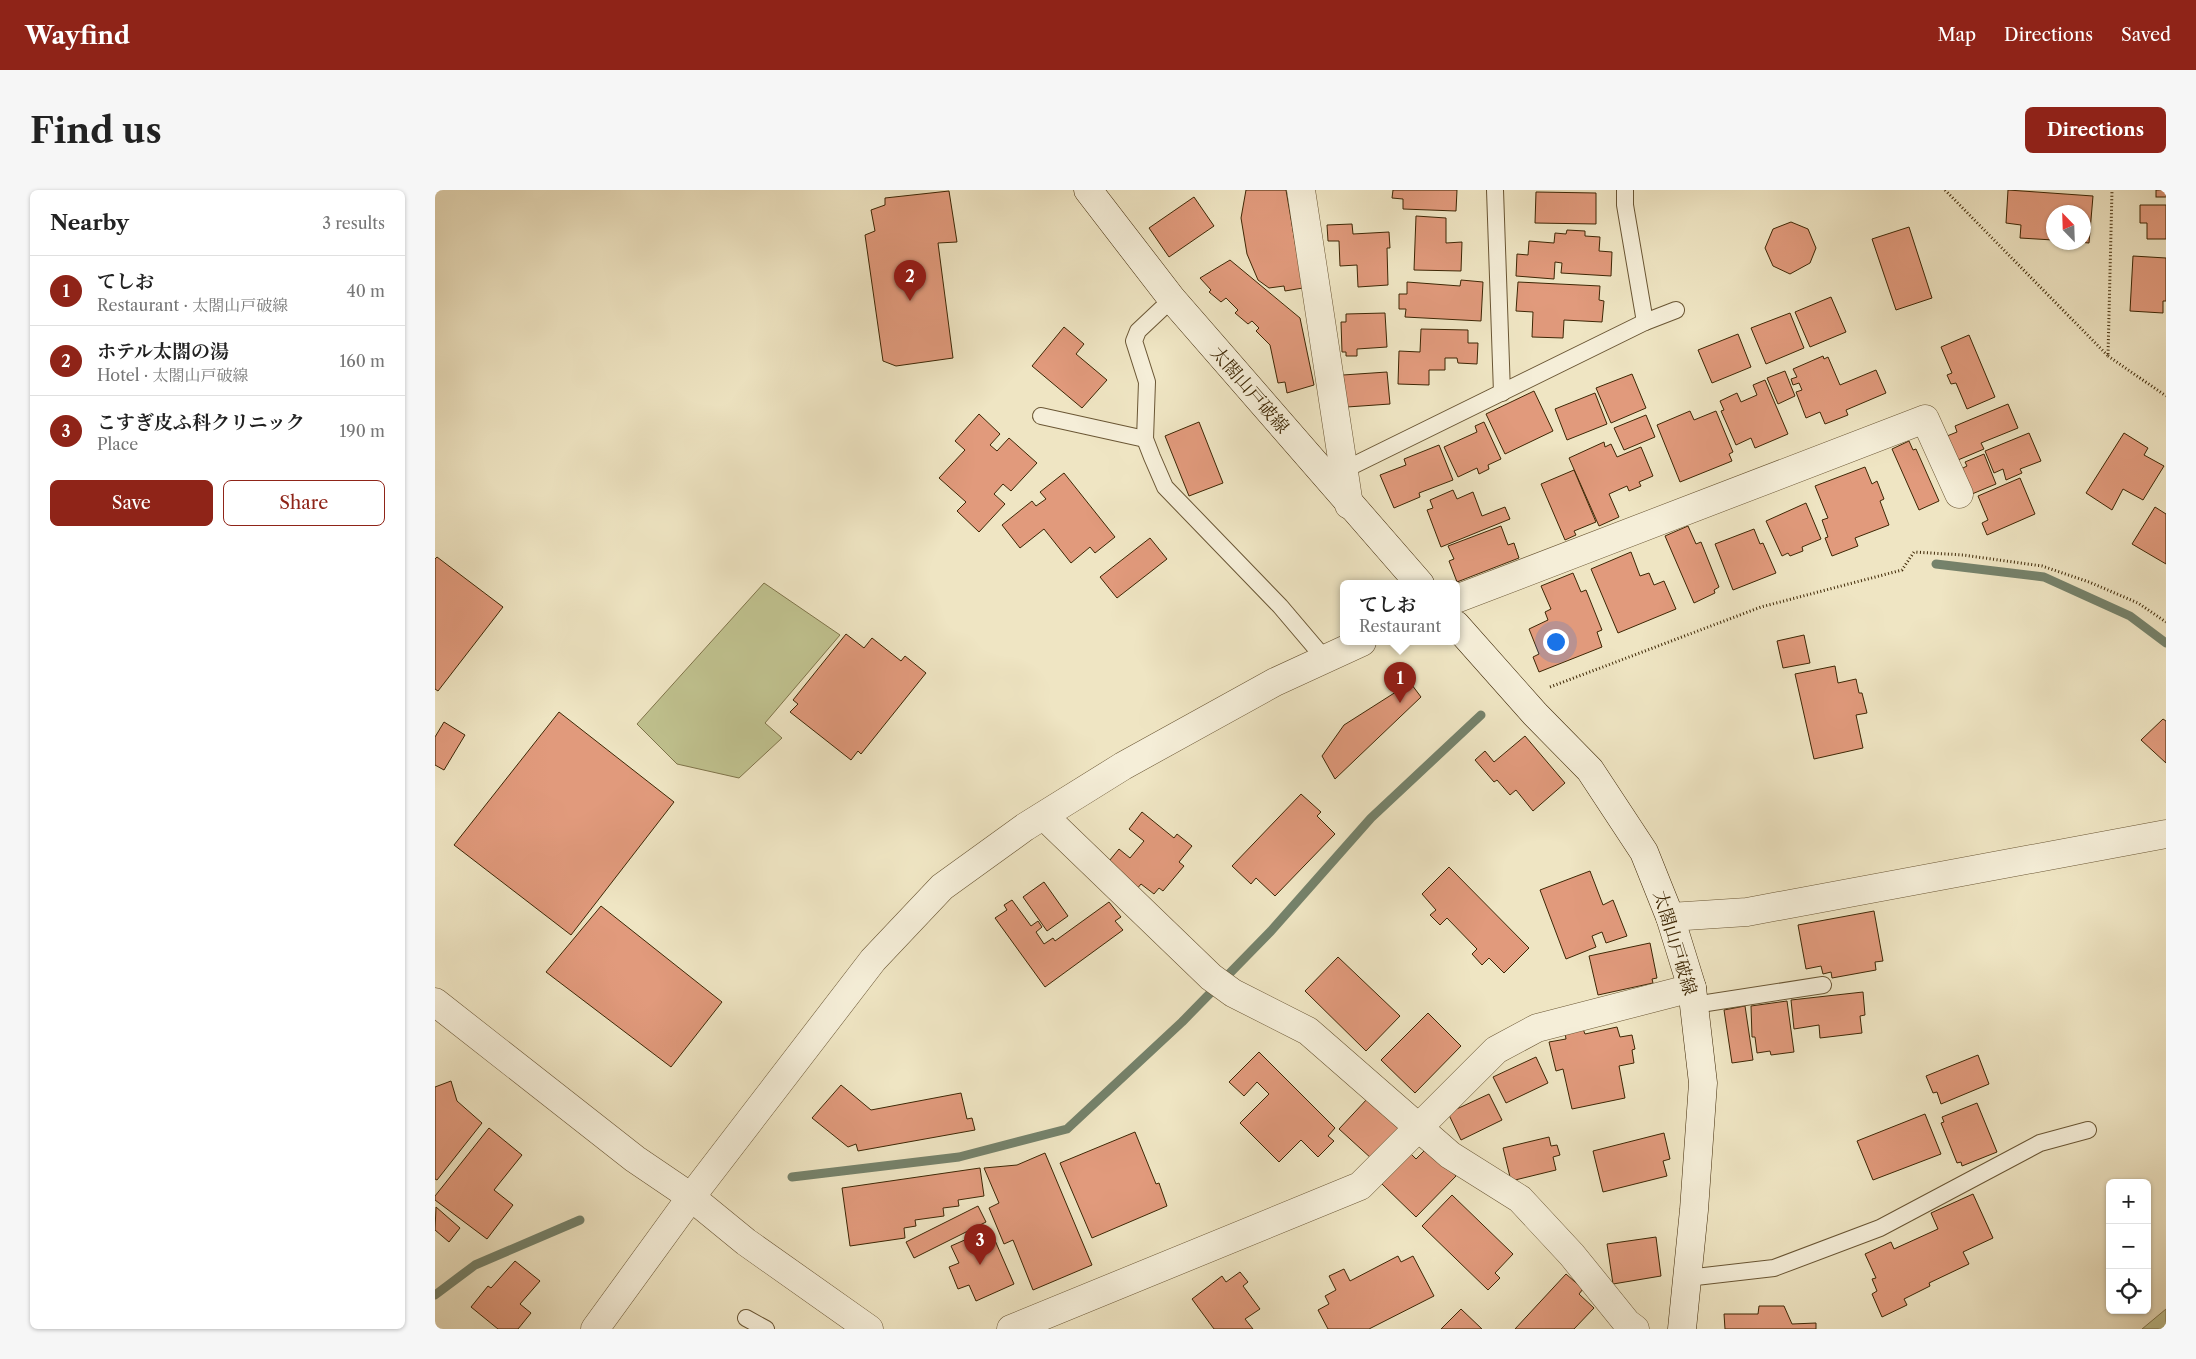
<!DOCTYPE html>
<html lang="en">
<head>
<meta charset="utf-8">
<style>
  :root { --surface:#fff; --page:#f6f6f6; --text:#222; --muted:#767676; --line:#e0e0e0; --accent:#8f2418 }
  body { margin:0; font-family:"Libre Caslon Text","Noto Serif JP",serif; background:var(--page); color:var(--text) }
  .controls { position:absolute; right:15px; bottom:15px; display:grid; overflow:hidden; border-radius:8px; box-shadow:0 1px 4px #0004 }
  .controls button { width:45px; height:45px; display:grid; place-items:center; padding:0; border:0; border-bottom:1px solid var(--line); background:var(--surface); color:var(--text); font:25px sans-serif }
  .compass { position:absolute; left:1611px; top:15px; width:45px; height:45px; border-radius:50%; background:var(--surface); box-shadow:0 1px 4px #0004; rotate:337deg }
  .you { position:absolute; left:1120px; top:451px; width:18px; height:18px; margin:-12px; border:4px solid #fff; border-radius:50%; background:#1a73e8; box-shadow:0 0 0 8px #1a73e833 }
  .badge { display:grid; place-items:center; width:32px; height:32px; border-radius:50%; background:var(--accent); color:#fff; font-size:16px; font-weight:700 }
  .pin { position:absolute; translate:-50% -41px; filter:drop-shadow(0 1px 2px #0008) }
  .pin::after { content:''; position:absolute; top:26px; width:18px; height:15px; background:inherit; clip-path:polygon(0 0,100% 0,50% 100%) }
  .popup { position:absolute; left:905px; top:390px; width:120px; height:65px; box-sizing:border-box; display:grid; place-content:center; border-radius:8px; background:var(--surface); filter:drop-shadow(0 1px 4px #0005); font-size:16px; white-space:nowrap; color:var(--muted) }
  .popup b { font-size:19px; color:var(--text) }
  .popup::after { content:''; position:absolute; left:50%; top:100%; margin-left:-10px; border:10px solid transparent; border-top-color:var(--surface) }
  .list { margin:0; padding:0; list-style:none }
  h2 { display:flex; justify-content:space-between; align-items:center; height:65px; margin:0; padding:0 20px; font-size:21px }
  h2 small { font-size:16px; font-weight:400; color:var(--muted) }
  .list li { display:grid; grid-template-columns:32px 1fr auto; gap:15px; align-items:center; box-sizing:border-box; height:70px; padding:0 20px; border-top:1px solid var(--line) }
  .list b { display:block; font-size:19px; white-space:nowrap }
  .list p { margin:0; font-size:16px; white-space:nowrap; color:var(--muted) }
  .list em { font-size:16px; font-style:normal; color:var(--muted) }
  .actions { display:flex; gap:10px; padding:15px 20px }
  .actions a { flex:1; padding:11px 0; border:1px solid var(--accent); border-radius:8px; text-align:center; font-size:18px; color:var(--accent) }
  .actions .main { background:var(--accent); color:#fff }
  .icon { flex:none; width:28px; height:28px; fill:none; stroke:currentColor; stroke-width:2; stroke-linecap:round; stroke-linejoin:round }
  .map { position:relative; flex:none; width:1731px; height:1139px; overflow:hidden; border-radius:8px }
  header { display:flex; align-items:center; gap:30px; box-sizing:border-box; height:70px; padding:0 25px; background:var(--accent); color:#fff }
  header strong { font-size:24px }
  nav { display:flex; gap:28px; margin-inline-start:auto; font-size:18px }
  .intro { display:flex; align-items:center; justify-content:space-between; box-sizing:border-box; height:120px; padding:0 30px }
  h1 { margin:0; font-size:35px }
  .button { padding:12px 22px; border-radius:8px; background:var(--accent); color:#fff; font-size:18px; font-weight:700 }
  main { display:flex; gap:30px; padding:0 30px }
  aside { flex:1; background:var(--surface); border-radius:8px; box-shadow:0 1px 4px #0004 }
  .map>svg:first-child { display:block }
</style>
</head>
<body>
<header>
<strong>Wayfind</strong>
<nav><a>Map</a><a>Directions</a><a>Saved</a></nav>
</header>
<div class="intro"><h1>Find us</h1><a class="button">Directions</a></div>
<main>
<aside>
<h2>Nearby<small>3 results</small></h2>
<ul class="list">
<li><span class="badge">1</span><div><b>てしお</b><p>Restaurant · 太閤山戸破線</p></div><em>40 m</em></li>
<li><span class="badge">2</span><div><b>ホテル太閤の湯</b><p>Hotel · 太閤山戸破線</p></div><em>160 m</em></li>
<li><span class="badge">3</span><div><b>こすぎ皮ふ科クリニック</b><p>Place</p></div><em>190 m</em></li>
</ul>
<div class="actions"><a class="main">Save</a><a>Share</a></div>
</aside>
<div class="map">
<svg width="1731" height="1139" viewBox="0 0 1731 1139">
  <rect width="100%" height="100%" fill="#efe5c3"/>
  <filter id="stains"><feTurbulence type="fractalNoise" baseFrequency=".004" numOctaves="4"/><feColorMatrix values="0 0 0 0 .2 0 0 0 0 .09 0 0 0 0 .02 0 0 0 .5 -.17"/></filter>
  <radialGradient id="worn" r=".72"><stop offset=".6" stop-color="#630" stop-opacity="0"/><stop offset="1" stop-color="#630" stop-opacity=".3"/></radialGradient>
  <g fill="#c0c28f" stroke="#7f744a">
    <polygon points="329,393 405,445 330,533 347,548 304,588 242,574 202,534"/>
    <polygon points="1731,1119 1731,1139 1707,1139"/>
  </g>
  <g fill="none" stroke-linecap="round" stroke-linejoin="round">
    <g stroke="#75826b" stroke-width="9">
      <polyline points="1501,374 1609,387 1695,426 1731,453"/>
      <polyline points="357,987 524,967 632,939 747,832 836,741 936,628 1046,525"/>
      <polyline points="0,1105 40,1075 145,1030"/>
    </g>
  </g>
  <g fill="#e19a7c" stroke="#3e2705">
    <polygon points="811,0 851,0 868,98 850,101 849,96 834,98 823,90 812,64 806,28"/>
    <polygon points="958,0 1022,0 1021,21 968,19 968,9 957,8"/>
    <polygon points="1573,0 1658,6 1654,53 1643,52 1648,52 1648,22 1618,22 1618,50 1585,48 1586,35 1571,33"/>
    <rect x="1721" y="0" width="10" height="7"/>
    <polygon points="514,1 522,52 503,53 518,168 461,176 448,171 430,45 440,41 436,20 450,15 450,8"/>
    <polygon points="1101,2 1161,3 1161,34 1100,33"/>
    <polygon points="759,7 779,36 734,67 714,38"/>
    <polygon points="1705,15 1731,15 1731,49 1712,49 1712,33 1705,33"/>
    <polygon points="981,26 1011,28 1011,53 1027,52 1026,81 979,80"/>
    <polygon points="1356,32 1373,39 1381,58 1375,73 1355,84 1338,76 1330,58 1338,39"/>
    <polygon points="917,34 918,44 954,42 955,58 952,58 953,95 923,97 922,75 905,76 904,51 893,51 892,35"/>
    <polygon points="1474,37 1497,108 1461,120 1437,49"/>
    <polygon points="1132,40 1150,41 1150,46 1165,47 1164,61 1177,62 1176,86 1126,83 1127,73 1120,72 1119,89 1081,86 1082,64 1093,65 1094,51 1119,53 1120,43 1131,44"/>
    <polygon points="1698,66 1731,68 1731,111 1728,111 1728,123 1695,121"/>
    <polygon points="795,70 865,128 879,195 852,203 850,192 843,193 835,155 821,141 824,138 817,131 813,134 800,123 803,120 791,108 786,112 774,102 776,100 765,88"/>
    <polygon points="1026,90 1048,92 1046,131 970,127 971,119 964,119 964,104 972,104 972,92 1025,96"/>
    <polygon points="1083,92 1165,96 1164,110 1169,111 1167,132 1129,130 1128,148 1097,147 1098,122 1081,121"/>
    <polygon points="1396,107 1411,142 1375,157 1360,122"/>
    <polygon points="950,123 952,157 922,159 922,166 911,166 911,162 907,162 906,132 911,132 911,124"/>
    <polygon points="1355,123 1369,158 1331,174 1316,138"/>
    <polygon points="629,137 649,154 641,164 672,190 647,218 597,176"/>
    <polygon points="986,139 1033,140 1033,153 1043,153 1042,174 1023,173 1022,168 1010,168 1010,180 994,180 994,195 963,194 964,161 985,162"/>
    <polygon points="1303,144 1316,177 1277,193 1263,160"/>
    <polygon points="1534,145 1560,207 1532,219 1521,193 1516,194 1512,185 1517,183 1506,157"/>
    <polygon points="1388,166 1389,169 1393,167 1405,195 1441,180 1451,203 1411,220 1413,225 1390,234 1385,222 1371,228 1361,202 1367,200 1364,193 1358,195 1356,189 1362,187 1358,179"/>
    <polygon points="1350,181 1360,206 1343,214 1332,188"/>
    <polygon points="952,182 955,214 912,217 908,185"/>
    <polygon points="1197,184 1211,218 1176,233 1161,198"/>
    <polygon points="1330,190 1353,244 1320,258 1316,248 1301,255 1286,221 1289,220 1285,211 1302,203 1306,212 1322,205 1318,195"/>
    <polygon points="1099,201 1118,241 1070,264 1051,224"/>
    <polygon points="1160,203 1172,234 1132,250 1120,219"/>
    <polygon points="1573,214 1583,238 1546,253 1549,259 1523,270 1512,246 1522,242 1520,236"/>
    <polygon points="1255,221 1259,230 1281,221 1298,262 1294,264 1297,271 1245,292 1222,235"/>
    <polygon points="544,224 565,244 555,255 562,261 574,248 602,273 576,301 568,294 559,304 570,314 544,342 522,321 531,312 504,288 530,260 520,251"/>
    <polygon points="1211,225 1220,247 1189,260 1179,238"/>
    <polygon points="764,232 788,293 754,306 730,246"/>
    <polygon points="1049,232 1066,269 1053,275 1054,279 1044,284 1042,278 1023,287 1009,257 1042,242 1040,236"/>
    <polygon points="1594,243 1606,271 1585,279 1587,283 1571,290 1568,279 1559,283 1550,261"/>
    <polygon points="1689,243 1713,258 1709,265 1729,276 1708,310 1688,299 1677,320 1651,303"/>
    <polygon points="1474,251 1478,260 1481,259 1504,311 1484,320 1457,259"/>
    <polygon points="1169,252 1170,257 1176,254 1182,267 1206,257 1218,286 1204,292 1206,296 1194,301 1192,296 1174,304 1184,327 1164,336 1134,268"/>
    <polygon points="1004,255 1018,290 984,303 985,307 959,318 945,285 971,275 969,269"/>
    <polygon points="1549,264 1561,294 1537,304 1526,279 1532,276 1530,272"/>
    <polygon points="1430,277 1437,294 1442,291 1449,309 1445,311 1454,335 1420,348 1423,356 1397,366 1390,348 1393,347 1387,330 1393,328 1380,296"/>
    <polygon points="1139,280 1161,332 1139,341 1141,345 1130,350 1106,294"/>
    <polygon points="629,283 680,347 660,363 655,357 636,373 609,339 585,358 567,335 597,311 601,316 611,309 605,302"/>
    <polygon points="1585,288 1600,324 1552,345 1547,333 1553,330 1543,306"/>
    <polygon points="1018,300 1022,309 1038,302 1047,326 1070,317 1075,329 1006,357 992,320 998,318 995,310"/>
    <polygon points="1371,313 1386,349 1367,357 1368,361 1355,366 1353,363 1347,366 1331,331"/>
    <polygon points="1720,317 1731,324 1731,374 1697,354"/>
    <polygon points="1066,336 1073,355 1079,353 1084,368 1022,392 1014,371 1019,369 1013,356"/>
    <polygon points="1253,336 1261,354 1266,352 1284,397 1279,400 1280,403 1259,413 1230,346"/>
    <polygon points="1319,339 1325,354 1328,353 1341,383 1298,400 1280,354"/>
    <polygon points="715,348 732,369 682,408 665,387"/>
    <polygon points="1196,362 1205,386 1214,383 1219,395 1229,391 1241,419 1183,443 1156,379"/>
    <polygon points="2,367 68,417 3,501 0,499 0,369"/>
    <polygon points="1138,383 1146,402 1151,400 1167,440 1162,442 1167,457 1104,482 1098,467 1104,464 1094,439 1113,430 1110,422 1116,419 1106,396"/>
    <polygon points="411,444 429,458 437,448 466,471 470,466 491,483 426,564 423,561 416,570 355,522 363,514 358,510"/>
    <polygon points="1369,445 1375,473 1348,478 1342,451"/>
    <polygon points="1400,476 1403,493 1421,489 1424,503 1427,503 1432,523 1421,525 1428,558 1379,569 1360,484"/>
    <polygon points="977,495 986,507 900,589 887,566 909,535 964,500 966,503"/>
    <polygon points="124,522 239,612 136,745 19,655"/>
    <polygon points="1728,529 1731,531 1731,573 1706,550"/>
    <polygon points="9,532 30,545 9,580 0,575 0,547"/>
    <polygon points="1090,546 1130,593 1098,621 1081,600 1075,605 1062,590 1059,592 1040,570 1050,561 1059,572"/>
    <polygon points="866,604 886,622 882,626 900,644 840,706 821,688 816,694 797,676"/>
    <polygon points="707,622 739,648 742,644 757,656 744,672 749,676 728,701 724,698 719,704 706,694 701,700 670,676 684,659 695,668 709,651 694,639"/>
    <polygon points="1014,677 1094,758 1069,783 1054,768 1047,775 1037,764 1042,759 1012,728 1005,735 995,725 1001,720 987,704"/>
    <polygon points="1155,681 1168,715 1178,710 1192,746 1171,753 1167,742 1157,746 1161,757 1131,769 1105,700"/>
    <polygon points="609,692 633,726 612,741 588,707"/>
    <polygon points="577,710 596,736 603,731 607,737 601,742 609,754 618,748 620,751 674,712 686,727 680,731 688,740 610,797 560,728 572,720 569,715"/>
    <polygon points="166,716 287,812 236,877 111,782"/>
    <polygon points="1439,721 1448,771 1440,772 1441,780 1397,788 1396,782 1388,784 1386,776 1371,779 1363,735"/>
    <polygon points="1215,753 1222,788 1217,789 1218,793 1163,805 1154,766"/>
    <polygon points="903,767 965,826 931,861 870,801"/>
    <polygon points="1428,802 1430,825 1425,826 1427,843 1385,848 1384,835 1359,839 1356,810"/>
    <polygon points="1352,811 1359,862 1336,865 1335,861 1322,863 1320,847 1317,847 1316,816"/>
    <polygon points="1310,816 1318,870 1297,873 1289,820"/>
    <polygon points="993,823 1026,856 980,903 946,870"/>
    <polygon points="1182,837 1185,847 1197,845 1200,859 1197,860 1199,873 1184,876 1190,908 1137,919 1128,879 1121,881 1114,852 1131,849 1130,843 1148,839 1150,844"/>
    <polygon points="824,862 900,938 893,946 899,951 883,967 866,950 844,972 805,933 834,904 822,892 809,906 794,892"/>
    <polygon points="1543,865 1554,894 1506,914 1502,902 1498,903 1491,886"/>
    <polygon points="1101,867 1113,893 1071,913 1058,887"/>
    <polygon points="16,891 22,911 47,933 2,990 0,989 0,897"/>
    <polygon points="406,895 436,920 526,903 532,929 537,928 540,940 423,961 421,954 413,957 377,928"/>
    <polygon points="1054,904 1067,930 1026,950 1013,923"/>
    <polygon points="933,908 965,939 937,969 904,939"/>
    <polygon points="1542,913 1562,962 1527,976 1526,972 1522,973 1506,933 1509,932 1507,927"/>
    <polygon points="1490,924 1506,964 1438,990 1422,951"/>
    <polygon points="54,938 87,965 59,1000 78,1015 52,1049 0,1010 0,1006"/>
    <polygon points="700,942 721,994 724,993 732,1016 657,1048 625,973"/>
    <polygon points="1229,943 1235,969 1228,971 1232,986 1168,1002 1158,961"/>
    <polygon points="1114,947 1116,956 1122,955 1125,965 1118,967 1121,980 1076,991 1068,958"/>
    <polygon points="992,958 1021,986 981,1027 947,994 976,964 981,969"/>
    <polygon points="610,963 657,1075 598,1100 578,1050 569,1054 554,1018 564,1013 549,978 582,975"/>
    <polygon points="545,978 549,1006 523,1010 524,1016 508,1018 509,1026 480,1030 481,1036 469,1038 470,1048 415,1056 407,998"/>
    <polygon points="1538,1004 1558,1048 1528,1062 1534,1074 1494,1093 1495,1096 1469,1109 1472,1115 1447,1127 1437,1104 1442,1101 1437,1089 1441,1088 1430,1064 1456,1052 1459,1059 1503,1039 1496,1023"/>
    <polygon points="1017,1005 1078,1064 1060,1083 1065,1088 1053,1100 987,1036"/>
    <polygon points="543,1016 551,1032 479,1068 471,1052"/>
    <polygon points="1,1017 25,1038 14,1052 0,1040"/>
    <polygon points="555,1039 579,1094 541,1111 534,1095 523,1099 514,1077 524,1073 516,1056"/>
    <polygon points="1221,1047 1226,1086 1178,1094 1172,1054"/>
    <polygon points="963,1066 966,1072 978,1066 999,1106 934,1139 893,1139 883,1120 894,1114 890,1106 901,1100 894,1086 909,1079 915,1091"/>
    <polygon points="80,1071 105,1091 85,1114 96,1123 83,1139 63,1139 36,1117 53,1096 56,1098"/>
    <polygon points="805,1082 813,1092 808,1096 825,1119 810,1129 818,1139 779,1139 757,1109 787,1086 791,1092"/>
    <polygon points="1131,1084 1148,1099 1144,1104 1159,1118 1139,1139 1080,1139"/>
    <polygon points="1324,1116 1349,1116 1357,1134 1381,1133 1381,1139 1290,1139 1289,1124 1323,1124"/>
    <polygon points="1026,1119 1047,1139 1006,1139"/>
  </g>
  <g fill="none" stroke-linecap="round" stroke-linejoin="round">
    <g stroke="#6a5634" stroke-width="18">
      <g id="service">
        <polyline points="1060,0 1067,203"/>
        <polyline points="1190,0 1190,15 1210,132"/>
        <polyline points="737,109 703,141 699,151 712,192 710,249 717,267 730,297 845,416 890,469"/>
        <polyline points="606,226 710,249"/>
        <polyline points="909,280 1210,132 1241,120"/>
        <polyline points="1259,815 1388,795"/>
        <polyline points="1252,1088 1339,1078 1445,1038 1605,953 1653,940"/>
        <polyline points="311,1128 331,1139"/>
      </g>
    </g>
    <g stroke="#6a5634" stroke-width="29">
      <g id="minor">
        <polyline points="866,0 914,315"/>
        <polyline points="1021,409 1490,229 1524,304"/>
        <polyline points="609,626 776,787 798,803 873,841 1015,965 1085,1009 1137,1065 1192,1133 1200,1139"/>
        <polyline points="576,1139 925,996 1061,860 1102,838 1257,798"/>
      </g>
    </g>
    <g stroke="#6a5634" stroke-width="29">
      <g id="tertiary">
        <polyline points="1235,727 1312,722 1731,644"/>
        <polyline points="0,812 200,969 256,1007 311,1052 434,1139"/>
        <polyline points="160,1139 256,1007 438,770 507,697 590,637 688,576 840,492 927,452"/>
      </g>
    </g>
    <g stroke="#3e2705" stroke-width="29">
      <g id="secondary">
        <polyline points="653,0 737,109 985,394"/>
        <polyline points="1021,435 1100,524 1155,580 1209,662 1235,727 1257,798 1268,893 1259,1020 1247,1139"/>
      </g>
    </g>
    <g stroke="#3e2705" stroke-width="3" stroke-dasharray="1 2.5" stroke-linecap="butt">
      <polyline points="1510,0 1673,166 1677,0"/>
      <polyline points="1673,166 1731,206"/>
      <polyline points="1115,497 1326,417 1467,380 1479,362 1528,365 1607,376 1654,392 1703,413 1731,432"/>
    </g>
    <use href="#service" stroke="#f5eed8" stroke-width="16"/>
    <use href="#minor" stroke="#f5eed8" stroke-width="28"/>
    <use href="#tertiary" stroke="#f5eed8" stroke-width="28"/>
    <use href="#secondary" stroke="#f5eed8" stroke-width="28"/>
  </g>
  <g text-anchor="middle" stroke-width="5" stroke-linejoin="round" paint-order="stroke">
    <g font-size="18" fill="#3e2705" stroke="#f5eed8">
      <text transform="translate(815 200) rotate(49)" y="6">太閤山戸破線</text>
      <text transform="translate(1240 753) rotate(73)" y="6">太閤山戸破線</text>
    </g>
  </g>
  <rect width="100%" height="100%" filter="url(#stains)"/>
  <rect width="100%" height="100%" fill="url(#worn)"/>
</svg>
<div class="controls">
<button>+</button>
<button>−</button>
<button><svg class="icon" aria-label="locate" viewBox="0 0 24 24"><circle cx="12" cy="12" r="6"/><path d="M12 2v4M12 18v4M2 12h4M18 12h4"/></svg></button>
</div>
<svg class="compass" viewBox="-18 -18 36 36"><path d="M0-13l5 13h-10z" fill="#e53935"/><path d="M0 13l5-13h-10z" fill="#767676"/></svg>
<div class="you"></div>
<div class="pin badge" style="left:965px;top:513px">1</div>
<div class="popup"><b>てしお</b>Restaurant</div>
<div class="pin badge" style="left:475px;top:111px">2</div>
<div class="pin badge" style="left:545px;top:1075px">3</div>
</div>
</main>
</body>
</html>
